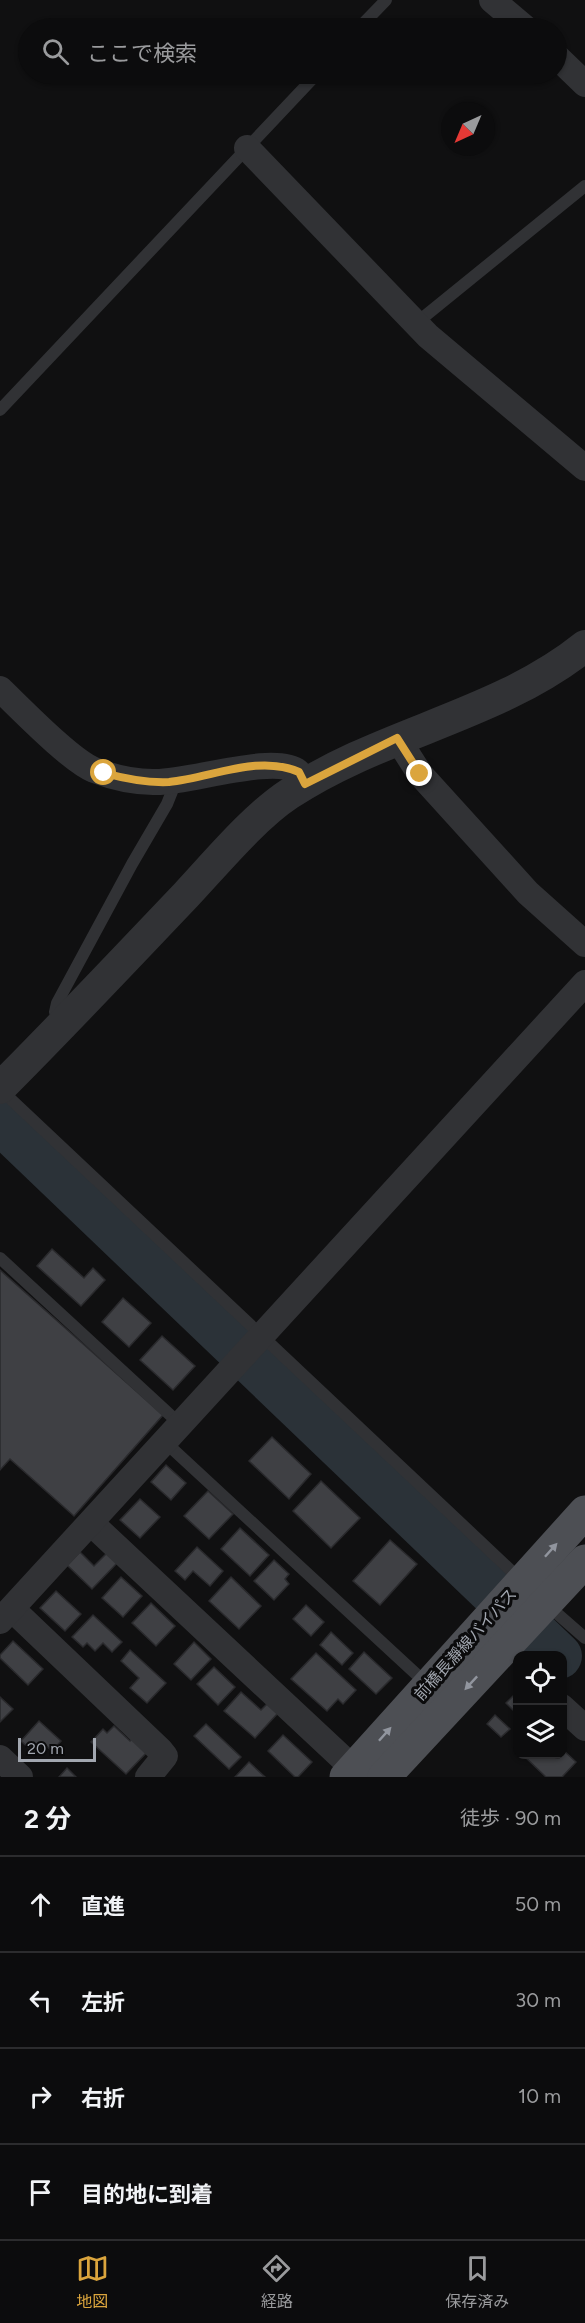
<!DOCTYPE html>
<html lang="ja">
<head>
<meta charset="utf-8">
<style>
  :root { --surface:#0c0c0d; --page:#1a1a1b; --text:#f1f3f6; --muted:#9a9b9d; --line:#2c2c2e; --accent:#dba53d }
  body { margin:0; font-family:Figtree,"Noto Sans JP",sans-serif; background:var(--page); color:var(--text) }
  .controls { position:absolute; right:18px; bottom:18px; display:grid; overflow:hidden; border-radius:12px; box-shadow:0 2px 4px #0004 }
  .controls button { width:54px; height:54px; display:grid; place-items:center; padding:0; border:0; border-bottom:2px solid var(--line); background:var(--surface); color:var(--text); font:30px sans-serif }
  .compass { position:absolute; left:441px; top:102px; width:54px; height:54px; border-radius:50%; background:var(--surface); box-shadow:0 2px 4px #0004; rotate:224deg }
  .scale { position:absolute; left:18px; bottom:15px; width:78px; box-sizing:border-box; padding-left:6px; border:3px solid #a2a7b0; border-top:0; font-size:16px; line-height:21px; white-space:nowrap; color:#a2a7b0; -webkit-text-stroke:4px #0b0b0c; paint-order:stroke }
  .stop { position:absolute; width:18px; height:18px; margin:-14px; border:4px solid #dba53d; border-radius:50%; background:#fff }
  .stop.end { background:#dba53d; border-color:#fff; box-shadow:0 2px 6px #0008 }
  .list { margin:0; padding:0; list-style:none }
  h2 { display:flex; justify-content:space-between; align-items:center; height:78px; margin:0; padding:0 24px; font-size:26px }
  h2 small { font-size:20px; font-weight:400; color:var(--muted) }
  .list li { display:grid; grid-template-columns:39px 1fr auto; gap:18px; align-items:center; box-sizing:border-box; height:96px; padding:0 24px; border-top:2px solid var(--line) }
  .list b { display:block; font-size:22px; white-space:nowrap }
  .list em { font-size:20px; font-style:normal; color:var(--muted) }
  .icon { flex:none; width:33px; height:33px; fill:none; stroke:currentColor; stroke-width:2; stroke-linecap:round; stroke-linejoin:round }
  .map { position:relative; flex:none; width:585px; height:1777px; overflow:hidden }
  .search { position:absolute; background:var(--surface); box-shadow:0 2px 4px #0004; left:18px; right:18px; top:18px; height:66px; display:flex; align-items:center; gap:15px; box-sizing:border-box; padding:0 21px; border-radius:33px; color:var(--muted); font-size:22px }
  .sheet { height:462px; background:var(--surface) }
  nav { display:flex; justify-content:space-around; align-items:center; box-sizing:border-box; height:84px; border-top:2px solid var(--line); background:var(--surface); font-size:16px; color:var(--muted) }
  nav a { display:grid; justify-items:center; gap:3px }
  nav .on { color:var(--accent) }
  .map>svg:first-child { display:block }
</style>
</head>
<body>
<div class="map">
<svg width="585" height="1777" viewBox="0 0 585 1777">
  <rect width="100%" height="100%" fill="#101011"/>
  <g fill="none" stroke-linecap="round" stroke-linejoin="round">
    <polyline stroke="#2b3238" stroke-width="46" points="0,1121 559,1656"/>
  </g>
  <g fill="#3f4044" stroke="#2a2a2d" stroke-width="1.5">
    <polygon points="52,1249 84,1278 93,1268 105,1280 81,1306 37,1266"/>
    <polygon points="0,1270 163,1415 74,1516 10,1459 0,1470"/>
    <polygon points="123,1298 151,1323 129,1347 102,1322"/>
    <polygon points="162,1336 195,1366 173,1390 140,1360"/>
    <polygon points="272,1437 311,1474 289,1499 249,1461"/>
    <polygon points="166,1465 186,1483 171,1500 151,1482"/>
    <polygon points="321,1481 360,1518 331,1548 293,1511"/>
    <polygon points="208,1491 233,1514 209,1539 184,1516"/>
    <polygon points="140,1499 160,1517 140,1538 120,1520"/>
    <polygon points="240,1528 269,1555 250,1576 221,1549"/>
    <polygon points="390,1540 417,1564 380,1605 353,1581"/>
    <polygon points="197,1547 223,1571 210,1586 193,1571 185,1580 175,1571"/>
    <polygon points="110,1550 120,1560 92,1589 67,1565 80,1552 94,1566"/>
    <polygon points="274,1560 289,1574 285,1579 289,1584 274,1600 254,1581"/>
    <polygon points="121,1577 142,1596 123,1617 102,1598"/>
    <polygon points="231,1577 261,1606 239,1629 209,1601"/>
    <polygon points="56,1591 81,1614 65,1631 40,1608"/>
    <polygon points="151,1603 175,1626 156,1646 132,1623"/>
    <polygon points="306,1605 324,1622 311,1636 293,1619"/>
    <polygon points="93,1615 122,1642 112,1652 103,1643 95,1651 87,1643 83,1647 72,1637"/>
    <polygon points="331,1632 353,1653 342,1665 320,1645"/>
    <polygon points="13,1641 43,1669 28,1685 0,1658 0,1655"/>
    <polygon points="194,1642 211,1659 191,1680 174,1664"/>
    <polygon points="130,1650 166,1683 147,1703 130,1688 139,1678 121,1661"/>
    <polygon points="364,1652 392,1678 376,1694 349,1669"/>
    <polygon points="316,1653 356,1690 343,1704 338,1699 327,1711 291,1679"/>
    <polygon points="214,1667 235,1687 218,1705 197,1684"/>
    <polygon points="518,1691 518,1713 517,1714 506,1703"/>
    <polygon points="241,1692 261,1710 267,1704 278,1713 255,1738 224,1711"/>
    <polygon points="0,1697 13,1709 0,1722"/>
    <polygon points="495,1715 510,1729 501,1737 487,1724"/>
    <polygon points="39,1721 61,1741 52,1751 43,1743 34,1753 21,1741"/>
    <polygon points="206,1724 241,1757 229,1769 194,1736"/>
    <polygon points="114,1726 130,1741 135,1736 149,1750 126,1774 91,1742 103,1729 107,1733"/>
    <polygon points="283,1735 312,1762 298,1777 295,1777 268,1751"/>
    <polygon points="562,1749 576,1762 562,1777 546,1777 522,1754 562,1754"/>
    <polygon points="249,1762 265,1777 235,1777"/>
    <polygon points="67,1768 76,1777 59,1777"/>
  </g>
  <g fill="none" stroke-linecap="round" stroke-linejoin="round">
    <g stroke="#313235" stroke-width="12">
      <polyline points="359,28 386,0"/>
      <polyline points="418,327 425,316 585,186"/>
      <polyline points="0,410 317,74"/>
      <polyline points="60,1022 55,1012 57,1003 132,864 167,804 173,789 172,781"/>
      <polyline points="0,1089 522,1581"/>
      <polyline points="0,1258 181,1425"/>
      <polyline points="165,1442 428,1685"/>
      <polyline points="545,1603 585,1638"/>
    </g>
    <g stroke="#313235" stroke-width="26">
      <polyline points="492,0 525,28"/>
      <polyline points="556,56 585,84"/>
      <polyline points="247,148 428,336 585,468"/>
      <path d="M 0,689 C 21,709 70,760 94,770 C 112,777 134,782 153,782 C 186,784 274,753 298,772 C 301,774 303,780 305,784"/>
      <polyline points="397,738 420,774 528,893 585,944"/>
      <polyline points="91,1523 354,1769"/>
      <polyline points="12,1609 161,1751 165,1756 148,1777"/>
      <polyline points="0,1621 585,983"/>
      <polyline points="562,1707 585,1728"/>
      <polyline points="0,1758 20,1777"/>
    </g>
    <path stroke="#313235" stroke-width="32" d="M 0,1088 C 63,1025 124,960 186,895 C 215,864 254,817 289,794 C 383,732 498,716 585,646"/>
    <g stroke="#4d4f54" stroke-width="33">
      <polyline points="346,1777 585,1512"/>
      <polyline points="384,1777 585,1561"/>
    </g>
  </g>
  <defs><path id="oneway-solid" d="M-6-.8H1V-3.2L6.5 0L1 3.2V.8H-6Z" transform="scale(1.5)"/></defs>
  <g fill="#91959e">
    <use href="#oneway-solid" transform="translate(551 1550) rotate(-48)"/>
    <use href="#oneway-solid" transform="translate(471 1683) rotate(133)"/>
    <use href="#oneway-solid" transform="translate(385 1734) rotate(-48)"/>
  </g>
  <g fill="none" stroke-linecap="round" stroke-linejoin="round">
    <path stroke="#dba53d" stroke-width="8" d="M 104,773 C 126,779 147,783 169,782 C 211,778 258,754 299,772 L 305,784 L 397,738 L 420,774"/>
  </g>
  <g text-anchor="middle" stroke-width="6" stroke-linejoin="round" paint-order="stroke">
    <g font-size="16" fill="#a2a7b0" stroke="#0b0b0c">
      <text transform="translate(465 1644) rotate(-48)" y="6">前橋長瀞線バイパス</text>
    </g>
  </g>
</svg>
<div class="controls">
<button><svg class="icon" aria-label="locate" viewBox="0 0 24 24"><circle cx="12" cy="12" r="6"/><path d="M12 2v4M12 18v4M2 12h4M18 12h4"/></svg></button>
<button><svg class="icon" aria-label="layers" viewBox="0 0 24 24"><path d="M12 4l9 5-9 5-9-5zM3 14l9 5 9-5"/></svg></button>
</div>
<svg class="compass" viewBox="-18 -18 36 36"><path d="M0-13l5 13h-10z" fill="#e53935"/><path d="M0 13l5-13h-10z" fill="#9a9b9d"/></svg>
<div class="scale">20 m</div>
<div class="stop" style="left:104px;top:773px"></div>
<div class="stop end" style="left:420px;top:774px"></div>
<div class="search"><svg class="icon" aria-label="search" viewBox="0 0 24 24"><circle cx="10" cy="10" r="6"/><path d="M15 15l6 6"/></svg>ここで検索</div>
</div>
<section class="sheet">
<h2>2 分<small>徒歩 · 90 m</small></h2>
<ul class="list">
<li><svg class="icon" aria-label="ahead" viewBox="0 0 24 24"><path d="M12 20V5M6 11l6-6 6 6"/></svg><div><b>直進</b></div><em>50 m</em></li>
<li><svg class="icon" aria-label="left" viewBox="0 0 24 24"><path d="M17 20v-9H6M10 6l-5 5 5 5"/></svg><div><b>左折</b></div><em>30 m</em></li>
<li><svg class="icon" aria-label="right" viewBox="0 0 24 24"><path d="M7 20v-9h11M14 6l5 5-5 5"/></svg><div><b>右折</b></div><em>10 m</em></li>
<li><svg class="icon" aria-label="arrive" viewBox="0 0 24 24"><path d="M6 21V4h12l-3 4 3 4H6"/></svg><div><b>目的地に到着</b></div></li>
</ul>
</section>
<nav>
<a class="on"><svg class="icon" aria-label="map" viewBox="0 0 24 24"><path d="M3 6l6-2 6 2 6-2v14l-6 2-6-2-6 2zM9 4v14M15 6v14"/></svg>地図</a>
<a><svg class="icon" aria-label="directions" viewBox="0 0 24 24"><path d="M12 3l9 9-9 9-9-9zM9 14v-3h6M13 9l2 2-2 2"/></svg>経路</a>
<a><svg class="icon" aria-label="saved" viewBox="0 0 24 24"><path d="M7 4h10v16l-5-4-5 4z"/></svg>保存済み</a>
</nav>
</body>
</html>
